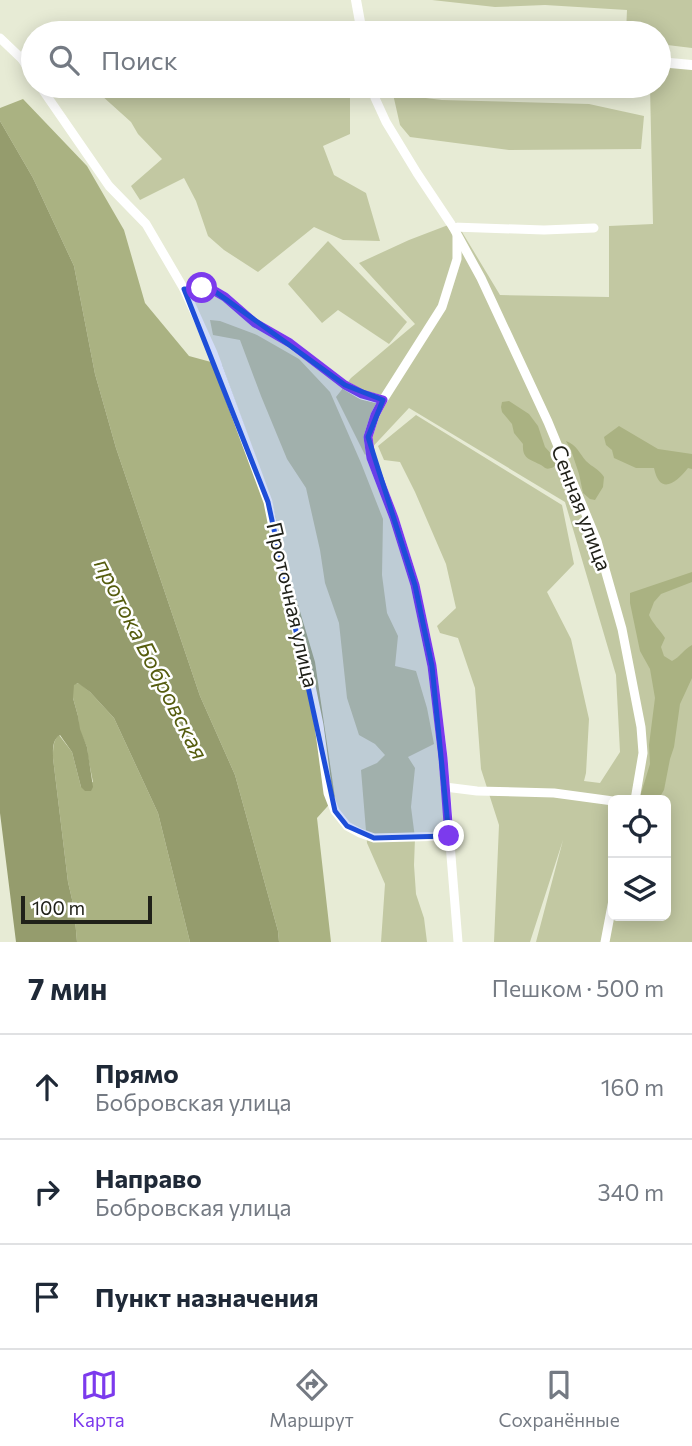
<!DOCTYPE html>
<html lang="ru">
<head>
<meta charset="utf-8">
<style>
  :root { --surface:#fff; --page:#f6f6f7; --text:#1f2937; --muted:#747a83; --line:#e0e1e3; --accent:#7c3aed }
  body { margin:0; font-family:Commissioner,sans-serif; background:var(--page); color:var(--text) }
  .controls { position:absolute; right:21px; bottom:21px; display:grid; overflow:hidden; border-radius:10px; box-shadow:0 4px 18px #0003 }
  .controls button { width:63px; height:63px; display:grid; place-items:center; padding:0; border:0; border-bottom:2px solid var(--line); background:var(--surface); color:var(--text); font:35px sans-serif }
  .scale { position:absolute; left:21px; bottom:18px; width:131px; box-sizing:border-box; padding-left:7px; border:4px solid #202119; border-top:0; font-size:19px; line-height:24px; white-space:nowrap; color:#202119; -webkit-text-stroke:5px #fff; paint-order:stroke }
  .stop { position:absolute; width:21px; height:21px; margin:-16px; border:5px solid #7c3aed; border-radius:50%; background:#fff }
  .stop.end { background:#7c3aed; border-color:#fff; box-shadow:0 2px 7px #0008 }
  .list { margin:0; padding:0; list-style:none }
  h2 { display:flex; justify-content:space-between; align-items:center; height:91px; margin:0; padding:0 28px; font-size:30px }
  h2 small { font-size:23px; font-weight:400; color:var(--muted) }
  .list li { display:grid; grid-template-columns:46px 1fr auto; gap:21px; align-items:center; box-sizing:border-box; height:105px; padding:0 28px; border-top:2px solid var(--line) }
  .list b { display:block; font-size:26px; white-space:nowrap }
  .list p { margin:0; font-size:23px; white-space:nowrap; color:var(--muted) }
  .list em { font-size:23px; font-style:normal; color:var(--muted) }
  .icon { flex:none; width:38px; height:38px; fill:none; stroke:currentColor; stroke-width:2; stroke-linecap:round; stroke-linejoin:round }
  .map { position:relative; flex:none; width:692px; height:942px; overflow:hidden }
  .search { position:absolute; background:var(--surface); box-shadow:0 4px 18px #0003; left:21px; right:21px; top:21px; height:77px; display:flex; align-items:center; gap:18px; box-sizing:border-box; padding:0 24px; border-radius:38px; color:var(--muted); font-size:26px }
  .sheet { height:406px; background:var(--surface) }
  nav { display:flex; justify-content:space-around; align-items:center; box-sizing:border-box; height:98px; border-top:2px solid var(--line); background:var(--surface); font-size:19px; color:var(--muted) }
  nav a { display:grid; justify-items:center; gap:4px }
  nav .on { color:var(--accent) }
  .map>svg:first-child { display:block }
</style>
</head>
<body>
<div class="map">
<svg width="692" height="942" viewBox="0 0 692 942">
  <rect width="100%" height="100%" fill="#e7ebd5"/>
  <g fill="#c2c8a2" fill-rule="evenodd">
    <polygon points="432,0 692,0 692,48 659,44 659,33 626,33 627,10 545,5 495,7"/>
    <path d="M 659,62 L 692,65 L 692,942 L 536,942 L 563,840 L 530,942 L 494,942 L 499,825 L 481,769 L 475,688 L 458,638 L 440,633 L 437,626 L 456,608 L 446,564 L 415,492 L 400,462 L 384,460 L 378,446 L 416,415 L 562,505 L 574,564 L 547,592 L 571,639 L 589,719 L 586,773 L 584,781 L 600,783 L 620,752 L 616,675 L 565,502 L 409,408 L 365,455 L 336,397 L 351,378 L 415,324 L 359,263 L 409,240 L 456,222 L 500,295 L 609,297 L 609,226 L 653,224 L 650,86 L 659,86 ZM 613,800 L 666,800 L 666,916 L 613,916 Z"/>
    <polygon points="91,86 270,86 317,90 350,89 350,134 323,146 334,175 366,193 380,241 343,240 314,227 258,272 224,250 208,236 196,201 184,178 140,200 131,186 162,159 138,134 131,122"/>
    <polygon points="393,94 442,100 589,104 644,116 641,149 509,150 410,137 400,125"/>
    <polygon points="328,241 407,322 389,344 338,310 322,323 288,284"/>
    <polygon points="210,320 220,321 257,335 299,359 330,392 361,463 383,519 382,575 387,613 398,636 395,666 416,671 427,708 434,744 408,757 415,768 411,807 415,838 414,865 416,894 424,918 427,942 381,942 385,884 367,843 361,770 377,763 385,755 375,744 359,735 347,698 339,623 325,583 320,550 306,488 287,459 261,396 240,340 213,335"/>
  </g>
  <g fill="#aab282">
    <polygon points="23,99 87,166 124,230 145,303 189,356 222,365 272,502 288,571 315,662 335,798 317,818 331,942 279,942 278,931 235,775 200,696 116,448 95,374 74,266 33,178 0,121 0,108"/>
    <path d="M 509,401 L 529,414 L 538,426 L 545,447 L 556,459 L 556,465 C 554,466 553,468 551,468 C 545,470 545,467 541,465 C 530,459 522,459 523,444 L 514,433 L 512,424 L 502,412 L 501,407 L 502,402 Z"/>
    <path d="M 619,426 L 658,449 L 692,454 L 692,469 L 688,468 C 676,483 660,496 654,468 L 636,468 L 614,458 L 612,450 L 606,445 L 604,437 Z"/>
    <path d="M 566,441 C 577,445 579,453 586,461 C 592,467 599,469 604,477 L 603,487 L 595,500 L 590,499 L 583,493 L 579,474 L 571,450 Z"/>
    <path d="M 692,572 L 692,582 L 661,594 L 654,602 L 649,615 C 653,624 660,630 665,638 L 661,647 L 664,656 L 672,661 C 680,657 684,649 692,645 L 692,678 L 680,704 L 674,747 L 670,759 L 664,790 L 658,800 L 639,800 L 650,764 L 649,745 L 655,698 L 650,669 L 640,651 L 630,603 L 630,593 Z"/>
    <path d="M 79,683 L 90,692 L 114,718 L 158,813 L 190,942 L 77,942 L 74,908 L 68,882 L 53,758 C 53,749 53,740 59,735 L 72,752 L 81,787 L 93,782 L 88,757 L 87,747 L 79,729 L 78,716 L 73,698 L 72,689 L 74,684 Z"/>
  </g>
  <path fill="#959c6d" d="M 0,121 L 33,178 L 74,266 L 95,374 L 116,448 L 200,696 L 235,775 L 278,931 L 279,942 L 190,942 L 158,813 L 114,718 L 90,692 L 78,683 L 74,685 L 73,698 L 78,716 L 80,729 L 87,747 L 93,787 L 91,791 L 85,791 L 81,787 L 72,752 L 60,735 C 52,740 53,749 53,758 L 68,882 L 74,908 L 77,942 L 16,942 L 0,813 Z"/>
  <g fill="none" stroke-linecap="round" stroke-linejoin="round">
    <g stroke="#fff" stroke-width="9">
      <polyline points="52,33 76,30 118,33"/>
      <polyline points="0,38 22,59 33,76"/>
      <polyline points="22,59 27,50 33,45"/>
      <polyline points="40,86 109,186 146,224 184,289 213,290 225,297 255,323 290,343 345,385 362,395 383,400"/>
      <polyline points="372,86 375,98 386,122 417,173 453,227 481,278 548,422 597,541 622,629 641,727 643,753 635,800"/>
      <polyline points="453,227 544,230 594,228"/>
      <polyline points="457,236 457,259 442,307 383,400 375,415 368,437 371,458 394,518 415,585 432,666 443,757 458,942"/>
      <polyline points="184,289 213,353 268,502 288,603 306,662 319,725 328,793 335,811 347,826 360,833 374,838 449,836"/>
      <polyline points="445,787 477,791 554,793 613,801"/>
      <polyline points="605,942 613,900"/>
    </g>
    <g stroke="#fff" stroke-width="10">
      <polyline points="356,0 362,33"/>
      <polyline points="659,62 692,65"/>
    </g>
  </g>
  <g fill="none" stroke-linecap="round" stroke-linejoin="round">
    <polyline stroke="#7c3aed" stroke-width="9" points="202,288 213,290 225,297 255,323 290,343 345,385 362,394 383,400 375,415 368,437 371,458 394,518 415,585 432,666 443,758 449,836"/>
  </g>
  <path fill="#1d4ed8" fill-opacity="0.2" stroke="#1d4ed8" stroke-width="5" stroke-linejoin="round" d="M 184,289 L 213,290 L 345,385 L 383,400 L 368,437 L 415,585 L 432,666 L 449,836 L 374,838 L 347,826 L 335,811 L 268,502 Z"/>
  <g text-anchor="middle" stroke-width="5" stroke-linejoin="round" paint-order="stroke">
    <g font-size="21" fill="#202119" stroke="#fff">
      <text transform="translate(581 508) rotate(69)" y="7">Сенная улица</text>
      <text transform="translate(292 605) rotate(77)" y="7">Проточная улица</text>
    </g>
    <g font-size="23" font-style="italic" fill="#555c0e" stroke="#fff">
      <text transform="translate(151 659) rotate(63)" y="8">протока Бобровская</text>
    </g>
  </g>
</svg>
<div class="controls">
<button><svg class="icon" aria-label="locate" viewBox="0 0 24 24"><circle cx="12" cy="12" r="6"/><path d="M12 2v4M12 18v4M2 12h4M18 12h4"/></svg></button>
<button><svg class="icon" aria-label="layers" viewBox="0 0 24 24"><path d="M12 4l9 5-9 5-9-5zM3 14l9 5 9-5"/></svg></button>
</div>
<div class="scale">100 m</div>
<div class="stop" style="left:202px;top:288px"></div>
<div class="stop end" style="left:449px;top:836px"></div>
<div class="search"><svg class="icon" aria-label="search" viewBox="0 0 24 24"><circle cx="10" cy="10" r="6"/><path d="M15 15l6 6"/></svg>Поиск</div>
</div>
<section class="sheet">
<h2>7 мин<small>Пешком · 500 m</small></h2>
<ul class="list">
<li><svg class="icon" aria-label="ahead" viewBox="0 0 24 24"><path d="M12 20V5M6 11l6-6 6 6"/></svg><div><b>Прямо</b><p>Бобровская улица</p></div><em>160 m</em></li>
<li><svg class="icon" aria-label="right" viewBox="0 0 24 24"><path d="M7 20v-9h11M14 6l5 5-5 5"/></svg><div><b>Направо</b><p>Бобровская улица</p></div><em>340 m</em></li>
<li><svg class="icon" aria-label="arrive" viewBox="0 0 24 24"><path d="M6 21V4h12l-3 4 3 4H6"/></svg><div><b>Пункт назначения</b></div></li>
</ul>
</section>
<nav>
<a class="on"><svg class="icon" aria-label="map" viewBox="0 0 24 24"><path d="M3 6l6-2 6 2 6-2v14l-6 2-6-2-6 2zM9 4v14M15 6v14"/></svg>Карта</a>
<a><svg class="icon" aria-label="directions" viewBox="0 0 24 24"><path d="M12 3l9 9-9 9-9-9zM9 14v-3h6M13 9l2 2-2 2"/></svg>Маршрут</a>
<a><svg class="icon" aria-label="saved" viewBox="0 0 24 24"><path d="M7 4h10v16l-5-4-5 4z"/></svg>Сохранённые</a>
</nav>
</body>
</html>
